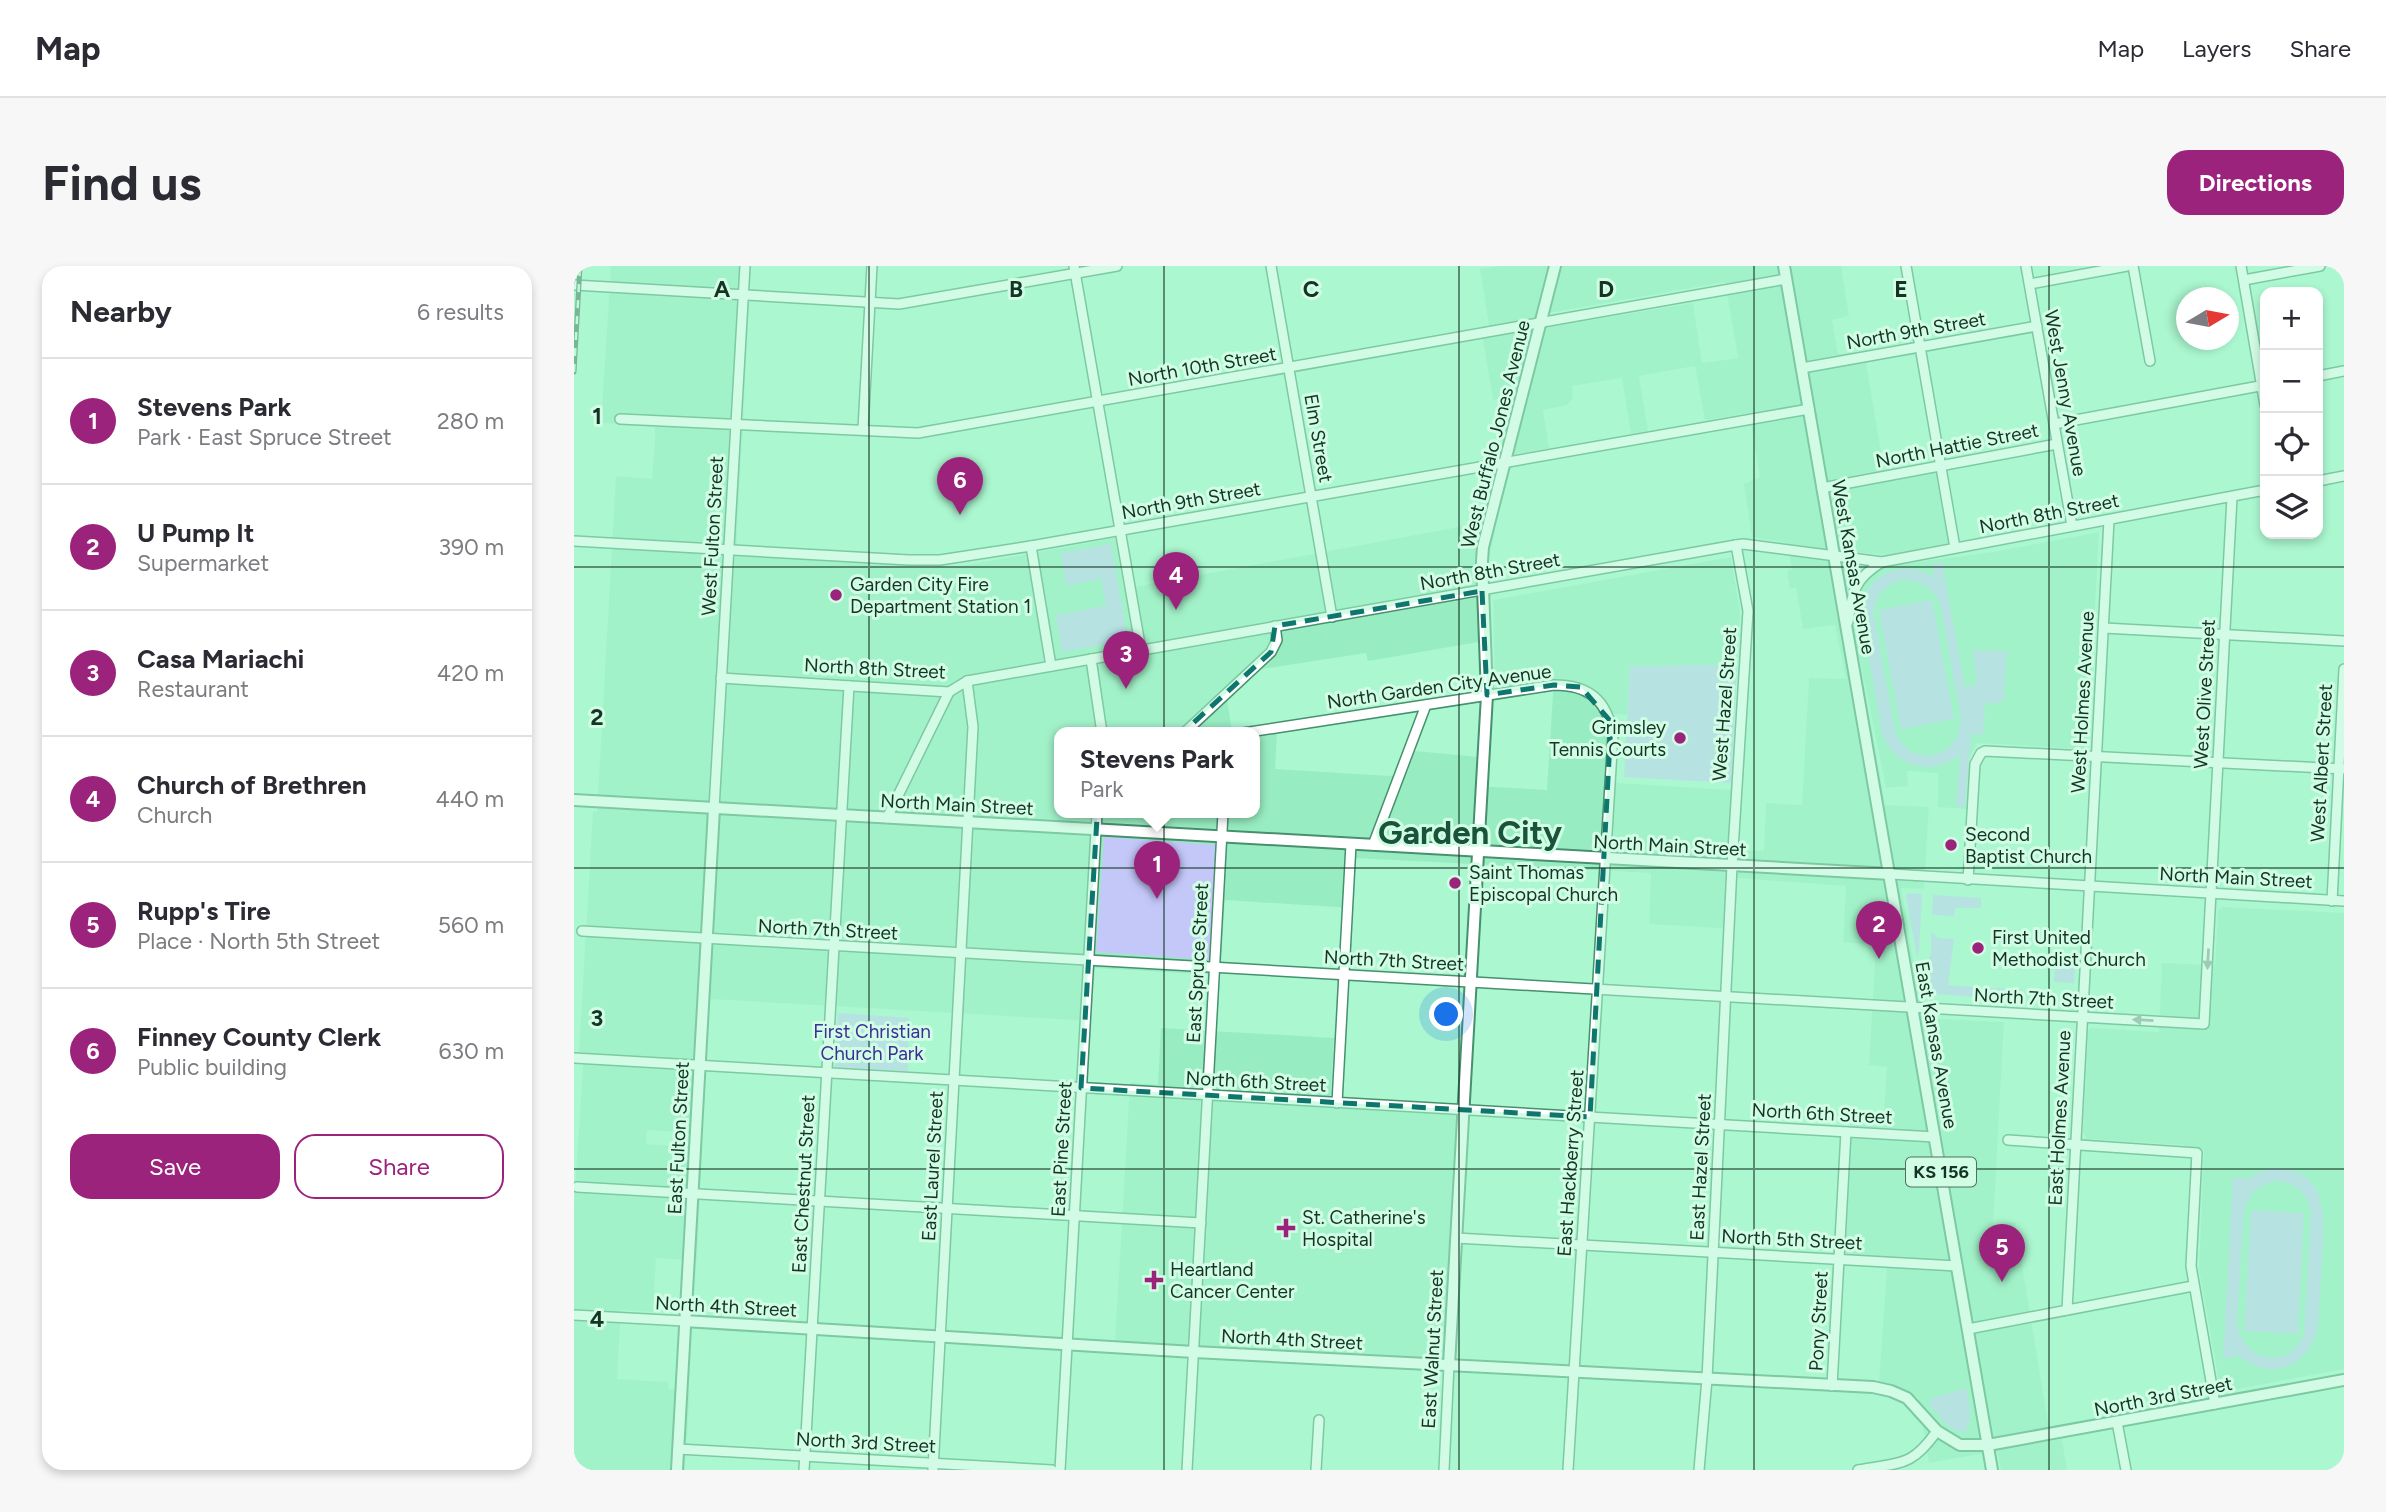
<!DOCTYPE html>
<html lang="en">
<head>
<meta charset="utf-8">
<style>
  :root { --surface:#fff; --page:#f7f7f7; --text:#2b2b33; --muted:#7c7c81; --line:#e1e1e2; --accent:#9c237c }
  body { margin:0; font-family:Figtree,sans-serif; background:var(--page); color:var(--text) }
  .controls { position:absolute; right:21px; top:21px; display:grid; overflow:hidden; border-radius:14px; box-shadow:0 4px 10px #0003 }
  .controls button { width:63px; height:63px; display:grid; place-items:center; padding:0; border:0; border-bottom:2px solid var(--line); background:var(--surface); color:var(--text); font:35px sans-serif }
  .compass { position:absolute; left:1602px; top:21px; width:63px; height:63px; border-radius:50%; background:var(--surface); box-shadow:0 4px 10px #0003; rotate:80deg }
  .you { position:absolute; left:873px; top:749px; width:24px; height:24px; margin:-18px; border:5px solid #fff; border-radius:50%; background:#1a73e8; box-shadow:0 0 0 10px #1a73e833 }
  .badge { display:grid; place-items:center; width:46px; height:46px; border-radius:50%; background:var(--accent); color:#fff; font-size:23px; font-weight:700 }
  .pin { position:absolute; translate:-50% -58px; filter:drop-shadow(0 2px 4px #0008) }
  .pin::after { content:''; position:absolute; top:37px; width:24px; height:21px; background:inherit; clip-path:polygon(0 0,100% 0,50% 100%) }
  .popup { position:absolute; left:480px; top:461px; width:206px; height:91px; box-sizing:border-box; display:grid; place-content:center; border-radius:14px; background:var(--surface); filter:drop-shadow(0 2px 5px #0005); font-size:23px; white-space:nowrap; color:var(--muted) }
  .popup b { font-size:26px; color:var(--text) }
  .popup::after { content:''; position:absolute; left:50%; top:100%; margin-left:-14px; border:14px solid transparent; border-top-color:var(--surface) }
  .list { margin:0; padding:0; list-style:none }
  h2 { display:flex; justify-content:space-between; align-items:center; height:91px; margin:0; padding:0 28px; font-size:30px }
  h2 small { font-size:23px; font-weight:400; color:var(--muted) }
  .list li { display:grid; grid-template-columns:46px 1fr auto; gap:21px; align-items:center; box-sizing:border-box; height:126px; padding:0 28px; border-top:2px solid var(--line) }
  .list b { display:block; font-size:26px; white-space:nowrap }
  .list p { margin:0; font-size:23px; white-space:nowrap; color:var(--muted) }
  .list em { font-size:23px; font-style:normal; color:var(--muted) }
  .actions { display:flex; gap:14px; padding:21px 28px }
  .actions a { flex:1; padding:16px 0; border:2px solid var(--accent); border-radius:21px; text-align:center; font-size:24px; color:var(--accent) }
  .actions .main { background:var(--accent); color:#fff }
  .icon { flex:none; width:38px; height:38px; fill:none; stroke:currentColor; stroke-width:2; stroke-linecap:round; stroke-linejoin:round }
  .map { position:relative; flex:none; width:1770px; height:1204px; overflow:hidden; border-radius:21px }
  header { display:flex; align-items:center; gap:42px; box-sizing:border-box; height:98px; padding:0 35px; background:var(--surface); border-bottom:2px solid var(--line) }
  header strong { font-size:33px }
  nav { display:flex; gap:38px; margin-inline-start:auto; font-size:24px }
  .intro { display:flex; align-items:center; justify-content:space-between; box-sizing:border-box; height:168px; padding:0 42px }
  h1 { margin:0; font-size:49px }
  .button { padding:18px 32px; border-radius:21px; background:var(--accent); color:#fff; font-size:24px; font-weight:700 }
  main { display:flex; gap:42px; padding:0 42px }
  aside { flex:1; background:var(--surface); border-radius:21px; box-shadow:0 4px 10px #0003 }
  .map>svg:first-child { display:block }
</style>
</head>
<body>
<header>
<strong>Map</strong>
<nav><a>Map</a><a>Layers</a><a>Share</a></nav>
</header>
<div class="intro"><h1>Find us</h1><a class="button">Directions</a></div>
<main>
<aside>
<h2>Nearby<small>6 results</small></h2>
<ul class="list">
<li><span class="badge">1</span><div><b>Stevens Park</b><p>Park · East Spruce Street</p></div><em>280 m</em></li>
<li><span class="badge">2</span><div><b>U Pump It</b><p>Supermarket</p></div><em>390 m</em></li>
<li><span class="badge">3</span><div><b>Casa Mariachi</b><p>Restaurant</p></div><em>420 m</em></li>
<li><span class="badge">4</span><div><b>Church of Brethren</b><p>Church</p></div><em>440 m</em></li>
<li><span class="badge">5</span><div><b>Rupp's Tire</b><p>Place · North 5th Street</p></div><em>560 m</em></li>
<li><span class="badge">6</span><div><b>Finney County Clerk</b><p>Public building</p></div><em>630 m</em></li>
</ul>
<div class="actions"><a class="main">Save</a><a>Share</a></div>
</aside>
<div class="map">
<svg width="1770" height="1204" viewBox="0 0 1770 1204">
  <rect width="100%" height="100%" fill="#abf7d0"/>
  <g fill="#98ecc1" fill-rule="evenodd">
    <path d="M 37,0 L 177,0 L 162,290 L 383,301 L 541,272 L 550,323 L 895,259 L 921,265 L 914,297 L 916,374 L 794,395 L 792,387 L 687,403 L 653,433 L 658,467 L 485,467 L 485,547 L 681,547 L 681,470 L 703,467 L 701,503 L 816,510 L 833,507 L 841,485 L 904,491 L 902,520 L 973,524 L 980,413 L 928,421 L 921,416 L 919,334 L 1157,291 L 1166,347 L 1163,399 L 1056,400 L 1053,449 L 1040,448 L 1035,441 L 1030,516 L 1157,524 L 1154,583 L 1190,585 L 1192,537 L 1228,539 L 1235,412 L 1272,413 L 1261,359 L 1229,363 L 1222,322 L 1216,322 L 1213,305 L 1218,303 L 1213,277 L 1178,271 L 1170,218 L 1186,211 L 1175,147 L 1131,154 L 1121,100 L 1065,110 L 1074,165 L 1057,168 L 1048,112 L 998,120 L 999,132 L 993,139 L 969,144 L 975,182 L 940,188 L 953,129 L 919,134 L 909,73 L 917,71 L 906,3 L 927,0 L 1267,0 L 1275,50 L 1258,54 L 1264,88 L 1282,86 L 1292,96 L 1310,204 L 1361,195 L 1375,278 L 1314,289 L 1268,285 L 1280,352 L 1279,340 L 1285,320 L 1304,301 L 1419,286 L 1525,266 L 1514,481 L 1508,483 L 1403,477 L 1395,493 L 1392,543 L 1364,541 L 1364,507 L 1333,505 L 1334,520 L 1312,522 L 1284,384 L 1311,539 L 1355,541 L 1350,623 L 1327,622 L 1349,752 L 1430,756 L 1419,959 L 1441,956 L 1477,1175 L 1488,1173 L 1493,1204 L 1427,1204 L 1423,1185 L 1355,1197 L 1344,1132 L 1331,1125 L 1305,1116 L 1313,1002 L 1271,999 L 1276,858 L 1309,860 L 1313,801 L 1295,799 L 1302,679 L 1269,676 L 1272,620 L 1163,612 L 1160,663 L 1075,658 L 1077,607 L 782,592 L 778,642 L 651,634 L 646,709 L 521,702 L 517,755 L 136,733 L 128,868 L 73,864 L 72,878 L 128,882 L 123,995 L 82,992 L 79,1046 L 47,1044 L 43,1113 L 95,1116 L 94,1123 L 116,1124 L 111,1204 L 0,1204 L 0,938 L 10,787 L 5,785 L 19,545 L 23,546 L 42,210 L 78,213 L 81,174 L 81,160 L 27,157 ZM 1151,16 L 1164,92 L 1128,97 L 1119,37 L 970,62 L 975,47 Z"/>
    <polygon points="1649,641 1770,647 1770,1103 1659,1124 1645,1115 1625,1004 1630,883 1613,882 1609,879 1513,873 1509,866 1514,765 1517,762 1585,766 1588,697 1641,699 1644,645"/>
    <polygon points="587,762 760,772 756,841 883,849 869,1095 541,1076 556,817 584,819"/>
  </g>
  <g fill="#c4c8f9" fill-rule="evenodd">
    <polygon points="537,278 554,374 488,386 482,349 532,340 527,313 492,319 487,287"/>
    <path d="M 1368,296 L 1391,421 L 1403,418 L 1399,386 L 1403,384 L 1433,385 L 1430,433 L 1425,437 L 1411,437 L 1409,469 L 1397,468 L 1391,541 L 1382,540 L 1386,489 C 1358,511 1319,502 1308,466 L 1288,353 C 1285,311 1325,290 1360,311 L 1359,298 ZM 1327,314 C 1345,312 1357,321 1366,336 C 1371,365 1376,393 1381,422 C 1383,433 1388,447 1386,459 C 1384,478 1367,492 1348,489 C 1334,487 1325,477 1321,465 L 1299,346 C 1302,329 1311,319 1327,314 Z"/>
    <polygon points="1358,334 1380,453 1327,463 1305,344"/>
    <polygon points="276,397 312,399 311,408 276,406"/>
    <polygon points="1163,399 1157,517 1050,511 1056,400"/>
    <polygon points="530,571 644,579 636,694 522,686"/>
    <polygon points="1334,627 1348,628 1345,685 1343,691 1332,630"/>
    <polygon points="1359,629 1407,632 1407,642 1381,642 1380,650 1358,649"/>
    <polygon points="1357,666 1364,672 1380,673 1374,719 1401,721 1400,731 1349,727 1346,711 1357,688"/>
    <polygon points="1481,698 1501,699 1500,717 1480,716"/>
    <polygon points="1405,722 1448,723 1448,734 1406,732"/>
    <polygon points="264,747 335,752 334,805 261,801"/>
    <path d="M 1700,902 C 1756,903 1750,952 1748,992 C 1747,1016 1745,1039 1744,1063 C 1732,1103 1694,1118 1662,1087 L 1661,1092 L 1649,1091 L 1659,911 L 1671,912 L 1672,914 L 1685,906 ZM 1699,915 C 1720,915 1734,926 1737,947 L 1730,1067 C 1715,1106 1669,1096 1663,1057 L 1670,943 L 1680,924 Z"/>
    <polygon points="1677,944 1730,947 1724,1068 1670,1065"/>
    <path d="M 1392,1122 C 1395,1138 1401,1152 1390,1167 L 1375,1161 L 1354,1137 L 1359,1132 Z"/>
  </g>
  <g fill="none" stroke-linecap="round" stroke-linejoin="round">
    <g stroke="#46906d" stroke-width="12">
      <g id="minor">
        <polyline points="500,0 567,384"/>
        <polyline points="697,0 758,351"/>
        <polyline points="1332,0 1381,282"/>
        <polyline points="1452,0 1498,260"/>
        <polyline points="1559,0 1576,95"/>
        <polyline points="1667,0 1691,139"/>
        <polyline points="1670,14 1746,0"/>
        <polyline points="1456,18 1553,0"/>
        <polyline points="0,19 325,38 543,0"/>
        <polyline points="1228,102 1463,60"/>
        <polyline points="1744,110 1770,105"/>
        <polyline points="46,153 344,167 1212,13"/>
        <polyline points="1480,158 1691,119"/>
        <polyline points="289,163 298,0"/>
        <polyline points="1744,215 1770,210"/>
        <polyline points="1248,222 1483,178"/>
        <polyline points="0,275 335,294 366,294 457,280 1235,143"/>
        <polyline points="457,280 477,400"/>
        <path d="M 1274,356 C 1278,326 1281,312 1308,296"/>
        <polyline points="1530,362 1770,375"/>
        <polyline points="517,393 528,467"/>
        <polyline points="147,412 375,426 393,415 1162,279 1169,278 1308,296 1691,224"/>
        <polyline points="610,467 697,386 703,374 701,360"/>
        <path d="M 669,467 L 980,419 C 1015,419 1033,434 1039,469 L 994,1204"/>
        <polyline points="140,543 171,0"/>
        <polyline points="313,552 375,426"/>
        <polyline points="799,579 852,439"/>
        <polyline points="1317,608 1770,635"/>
        <polyline points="1394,614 1401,498 1407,487 1411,485 1770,503"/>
        <polyline points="1758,635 1770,403"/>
        <polyline points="8,665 1630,758 1658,231"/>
        <polyline points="0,792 1361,871"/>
        <polyline points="763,837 777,578"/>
        <polyline points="1434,874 1623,887 1617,1000 1641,1138"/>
        <polyline points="3,921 627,957"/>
        <polyline points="882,972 1383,1000"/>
        <polyline points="1493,1044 1535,254"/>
        <polyline points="0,1049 110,1055"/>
        <polyline points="1394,1063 1619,1020"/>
        <polyline points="1258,1120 1272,866"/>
        <polyline points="1543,1156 1552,1204"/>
        <polyline points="104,1183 478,1204"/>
        <polyline points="230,1204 275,420"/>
        <polyline points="359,1204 399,461 393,415"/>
        <polyline points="486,1204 523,547"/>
        <polyline points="613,1204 649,547"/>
        <polyline points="742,1204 745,1154"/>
        <polyline points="870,1204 875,1099"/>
        <polyline points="1125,1204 1133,1113 1158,600 1174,345 1162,279"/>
        <path d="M 1284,1204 C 1326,1196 1337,1202 1363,1165"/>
      </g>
    </g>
    <g stroke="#46906d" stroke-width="14">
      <g id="major">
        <polyline points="1210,0 1418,1204"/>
        <polyline points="0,534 1317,608"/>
        <polyline points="110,1055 620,1086 1299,1121 1317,1125 1333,1132 1363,1165 1386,1179 1414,1179 1770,1114"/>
        <polyline points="875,1099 913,429 908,295 909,281 981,0"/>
        <polyline points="103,1204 140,543"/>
      </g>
    </g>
    <use href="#minor" stroke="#fff" stroke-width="9"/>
    <use href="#major" stroke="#fff" stroke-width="10"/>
    <g stroke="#3c6752" stroke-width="5">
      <polyline id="rail" points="0,106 6,0"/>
    </g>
    <use href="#rail" stroke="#d1fde5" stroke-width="2.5" stroke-dasharray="8" stroke-linecap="butt"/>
  </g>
  <defs><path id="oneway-solid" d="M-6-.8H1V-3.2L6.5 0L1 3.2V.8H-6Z" transform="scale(1.75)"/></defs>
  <g fill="#8a9a92">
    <use href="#oneway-solid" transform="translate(1634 693) rotate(93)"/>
    <use href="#oneway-solid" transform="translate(1569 754) rotate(-177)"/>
  </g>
  <path d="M0 0H1770V1204H0ZM 908,325 L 913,429 L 980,419 L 1007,421 L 1037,456 L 1016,851 L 507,822 L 524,535 L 535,534 L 697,386 L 701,360 Z" fill="#abf7d0" fill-opacity=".55" fill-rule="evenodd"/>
  <path fill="none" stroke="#0f766e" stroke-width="5" stroke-dasharray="14 9" stroke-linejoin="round" d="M 908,325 L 913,429 L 980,419 L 1007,421 L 1037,456 L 1016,851 L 507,822 L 524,535 L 535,534 L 697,386 L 701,360 Z"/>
  <path fill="none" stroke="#153425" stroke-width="2" stroke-opacity="0.55" d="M 295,0 L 295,1204M 590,0 L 590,1204M 885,0 L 885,1204M 1180,0 L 1180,1204M 1475,0 L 1475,1204M 0,301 L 1770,301M 0,602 L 1770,602M 0,903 L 1770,903"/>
  <g fill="#9c237c" stroke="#d1fde5" stroke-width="2.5">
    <circle cx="262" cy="329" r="7"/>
    <circle cx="1106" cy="472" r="7"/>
    <circle cx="1377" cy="579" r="7"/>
    <circle cx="881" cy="617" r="7"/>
    <circle cx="1404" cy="682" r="7"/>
    <path d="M708.5 951.5h7v7h7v7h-7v7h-7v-7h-7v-7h7z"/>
    <path d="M576.5 1003.5h7v7h7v7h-7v7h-7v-7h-7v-7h7z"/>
  </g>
  <g text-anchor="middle" stroke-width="6" stroke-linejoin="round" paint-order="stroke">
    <rect fill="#d1fde5" stroke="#4d705f" stroke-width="2" x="1332" y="891.5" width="70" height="29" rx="5"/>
    <g font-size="18" font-weight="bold" fill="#153425">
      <text x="1367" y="912">KS 156</text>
    </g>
    <g font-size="19" fill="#153425" stroke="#d1fde5">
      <text transform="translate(1342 64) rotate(-10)" y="7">North 9th Street</text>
      <text transform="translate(628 100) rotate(-10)" y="7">North 10th Street</text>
      <text transform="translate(1492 127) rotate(80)" y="7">West Jenny Avenue</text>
      <text transform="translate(921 168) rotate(-76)" y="7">West Buffalo Jones Avenue</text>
      <text transform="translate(745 172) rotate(80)" y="7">Elm Street</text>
      <text transform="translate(1383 179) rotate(-11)" y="7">North Hattie Street</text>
      <text transform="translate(617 234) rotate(-10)" y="7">North 9th Street</text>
      <text transform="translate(1475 247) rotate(-11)" y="7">North 8th Street</text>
      <text transform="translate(138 270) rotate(-87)" y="7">West Fulton Street</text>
      <text transform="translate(1280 301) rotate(80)" y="7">West Kansas Avenue</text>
      <text transform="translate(916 305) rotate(-10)" y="7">North 8th Street</text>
      <text transform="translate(301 402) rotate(3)" y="7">North 8th Street</text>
      <text transform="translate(865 420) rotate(-8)" y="7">North Garden City Avenue</text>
      <text transform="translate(1630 428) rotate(-87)" y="7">West Olive Street</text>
      <text transform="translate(1508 436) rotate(-87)" y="7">West Holmes Avenue</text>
      <text transform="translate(1150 438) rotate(-86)" y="7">West Hazel Street</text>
      <text transform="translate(1747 497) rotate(-87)" y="7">West Albert Street</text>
      <text transform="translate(383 538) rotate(3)" y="7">North Main Street</text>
      <text transform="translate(1096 579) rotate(3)" y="7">North Main Street</text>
      <text transform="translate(1662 611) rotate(3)" y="7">North Main Street</text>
      <text transform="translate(254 663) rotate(3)" y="7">North 7th Street</text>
      <text transform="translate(820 694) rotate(3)" y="7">North 7th Street</text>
      <text transform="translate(623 697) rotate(-87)" y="7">East Spruce Street</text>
      <text transform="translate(1470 732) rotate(3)" y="7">North 7th Street</text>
      <text transform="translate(1363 779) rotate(80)" y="7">East Kansas Avenue</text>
      <text transform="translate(682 815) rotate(3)" y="7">North 6th Street</text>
      <text transform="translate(1248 847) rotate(3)" y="7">North 6th Street</text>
      <text transform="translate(1485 852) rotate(-87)" y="7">East Holmes Avenue</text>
      <text transform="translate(104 872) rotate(-87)" y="7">East Fulton Street</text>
      <text transform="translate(487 883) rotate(-87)" y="7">East Pine Street</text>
      <text transform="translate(996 897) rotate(-86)" y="7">East Hackberry Street</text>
      <text transform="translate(358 900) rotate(-87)" y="7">East Laurel Street</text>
      <text transform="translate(1126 901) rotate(-87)" y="7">East Hazel Street</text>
      <text transform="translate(229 918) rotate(-87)" y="7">East Chestnut Street</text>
      <text transform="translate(1218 973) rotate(3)" y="7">North 5th Street</text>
      <text transform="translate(152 1040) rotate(3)" y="7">North 4th Street</text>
      <text transform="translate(1244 1055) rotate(-87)" y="7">Pony Street</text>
      <text transform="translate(718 1073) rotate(3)" y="7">North 4th Street</text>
      <text transform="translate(858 1083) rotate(-87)" y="7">East Walnut Street</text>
      <text transform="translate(1589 1130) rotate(-11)" y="7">North 3rd Street</text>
      <text transform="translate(292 1176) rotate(3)" y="7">North 3rd Street</text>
    </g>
    <g font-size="19" fill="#153425" stroke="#d1fde5" text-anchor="start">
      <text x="276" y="325">Garden City Fire<tspan x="276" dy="22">Department Station 1</tspan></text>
      <text x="1092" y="468" text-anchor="end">Grimsley<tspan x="1092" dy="22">Tennis Courts</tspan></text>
      <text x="1391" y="575">Second<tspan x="1391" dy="22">Baptist Church</tspan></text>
      <text x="895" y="613">Saint Thomas<tspan x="895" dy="22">Episcopal Church</tspan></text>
      <text x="1418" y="678">First United<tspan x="1418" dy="22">Methodist Church</tspan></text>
      <text x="728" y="958">St. Catherine's<tspan x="728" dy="22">Hospital</tspan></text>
      <text x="596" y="1010">Heartland<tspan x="596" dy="22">Cancer Center</tspan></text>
    </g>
    <g font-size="19" fill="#3b2e96" stroke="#d1fde5">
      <text x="298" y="772">First Christian<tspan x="298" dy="22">Church Park</tspan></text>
    </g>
    <g font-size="33" font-weight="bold" fill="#19533a" stroke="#d1fde5">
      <text x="896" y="578">Garden City</text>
    </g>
  </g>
  <g font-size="23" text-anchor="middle" font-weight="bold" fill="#153425" stroke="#d1fde5" stroke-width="6" stroke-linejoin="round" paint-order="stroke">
    <text x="148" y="31">A</text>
    <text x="442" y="31">B</text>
    <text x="737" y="31">C</text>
    <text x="1032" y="31">D</text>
    <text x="1327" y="31">E</text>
    <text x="23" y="158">1</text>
    <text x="23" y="459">2</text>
    <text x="23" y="760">3</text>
    <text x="23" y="1061">4</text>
  </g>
</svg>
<div class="controls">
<button>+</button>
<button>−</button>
<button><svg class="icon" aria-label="locate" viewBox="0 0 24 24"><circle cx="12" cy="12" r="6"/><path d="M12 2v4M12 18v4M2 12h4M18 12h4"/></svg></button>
<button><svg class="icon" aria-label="layers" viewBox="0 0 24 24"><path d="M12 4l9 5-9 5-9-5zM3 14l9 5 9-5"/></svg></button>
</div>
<svg class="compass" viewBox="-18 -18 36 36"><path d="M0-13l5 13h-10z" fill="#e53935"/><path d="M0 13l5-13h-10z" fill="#7c7c81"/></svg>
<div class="you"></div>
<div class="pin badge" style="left:583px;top:633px">1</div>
<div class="popup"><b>Stevens Park</b>Park</div>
<div class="pin badge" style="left:1305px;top:693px">2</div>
<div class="pin badge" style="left:552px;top:423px">3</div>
<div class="pin badge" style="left:602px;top:344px">4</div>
<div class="pin badge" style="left:1428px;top:1016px">5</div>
<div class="pin badge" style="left:386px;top:249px">6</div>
</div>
</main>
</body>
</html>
